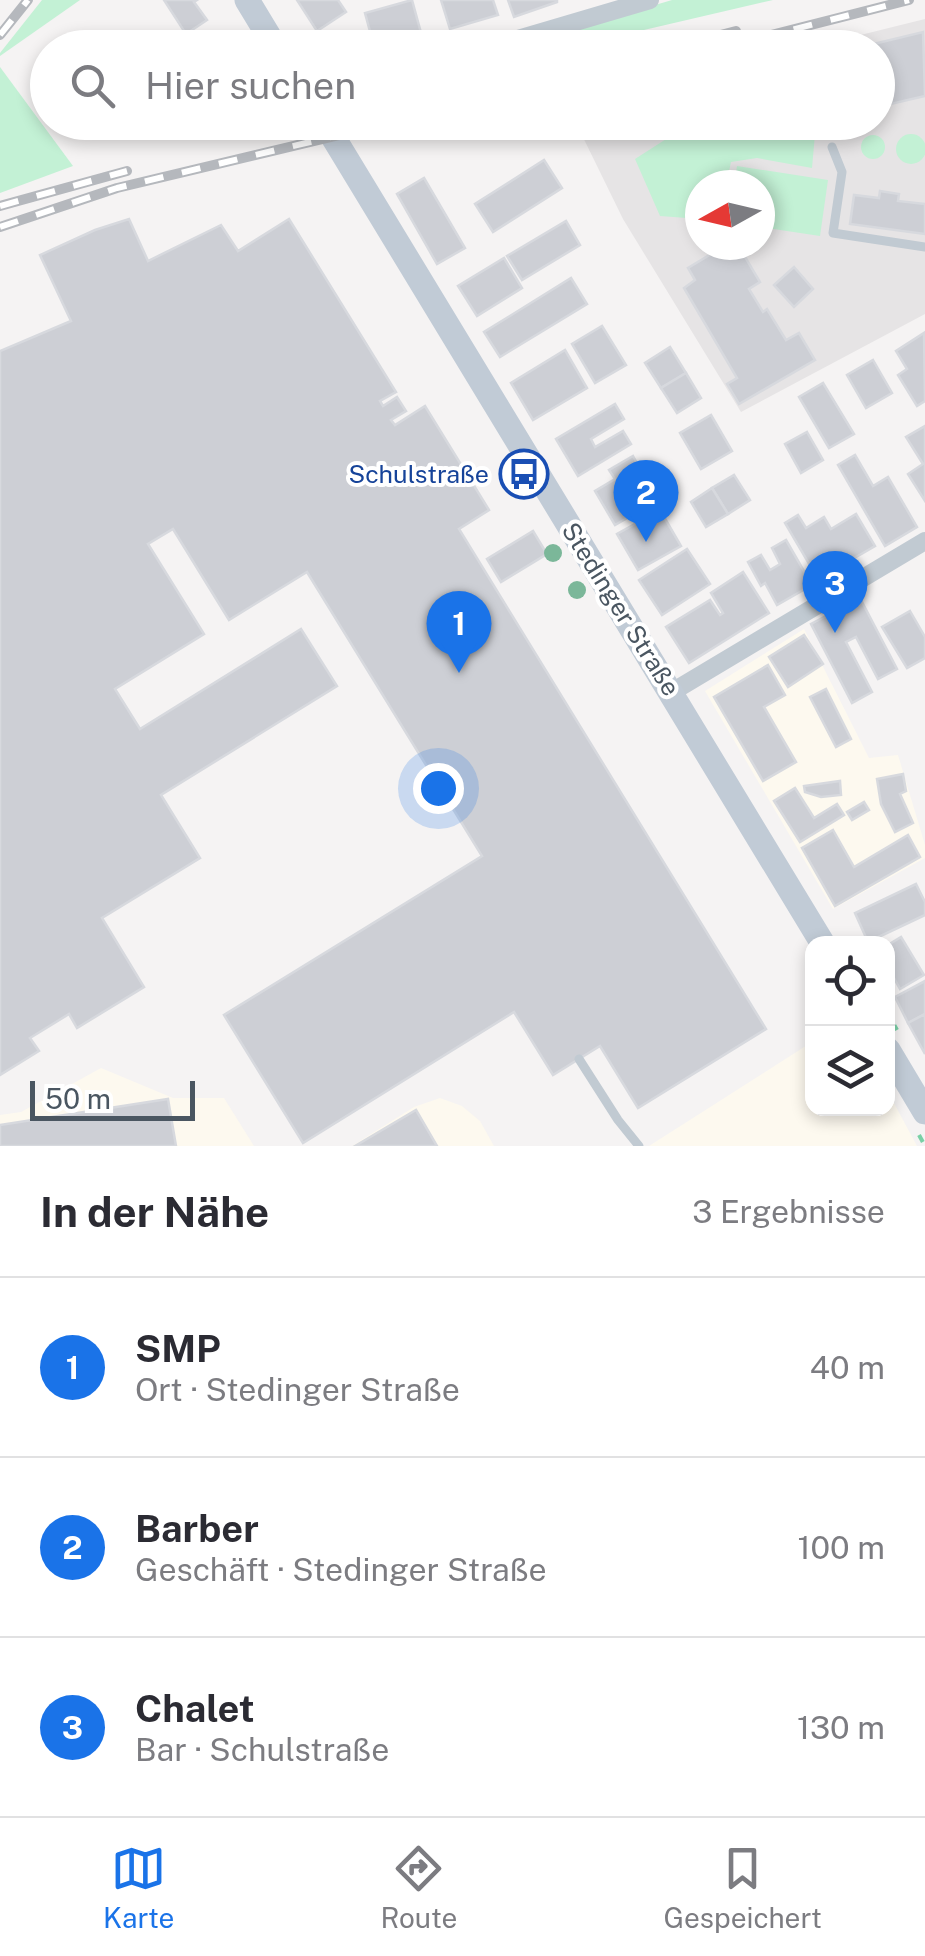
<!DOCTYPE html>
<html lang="de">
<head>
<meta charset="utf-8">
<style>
  :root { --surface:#fff; --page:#f2f2f3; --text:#2b2b33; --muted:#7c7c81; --line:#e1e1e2; --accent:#1a73e8 }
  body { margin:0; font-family:"Public Sans",sans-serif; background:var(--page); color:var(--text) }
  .controls { position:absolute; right:30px; bottom:30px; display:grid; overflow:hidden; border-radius:20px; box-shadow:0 5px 15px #0003 }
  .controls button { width:90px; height:90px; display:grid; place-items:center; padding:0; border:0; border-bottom:2px solid var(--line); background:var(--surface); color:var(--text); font:50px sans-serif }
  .compass { position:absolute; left:685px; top:170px; width:90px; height:90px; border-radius:50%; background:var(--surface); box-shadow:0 5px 15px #0003; rotate:262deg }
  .scale { position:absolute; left:30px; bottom:25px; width:165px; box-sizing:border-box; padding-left:10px; border:5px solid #4a5661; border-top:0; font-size:28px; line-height:35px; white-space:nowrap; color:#4a5661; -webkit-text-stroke:8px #fff; paint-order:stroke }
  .you { position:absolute; left:438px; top:788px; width:35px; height:35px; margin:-25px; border:8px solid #fff; border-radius:50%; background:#1a73e8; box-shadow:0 0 0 15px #1a73e833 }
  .badge { display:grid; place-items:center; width:65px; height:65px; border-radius:50%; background:var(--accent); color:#fff; font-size:32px; font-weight:700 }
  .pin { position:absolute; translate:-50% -82px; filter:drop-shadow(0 2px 5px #0008) }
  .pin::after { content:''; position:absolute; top:52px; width:35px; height:30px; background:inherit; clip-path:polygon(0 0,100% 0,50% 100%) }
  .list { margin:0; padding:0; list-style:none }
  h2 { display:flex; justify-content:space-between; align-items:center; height:130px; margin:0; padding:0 40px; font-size:42px }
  h2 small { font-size:32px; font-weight:400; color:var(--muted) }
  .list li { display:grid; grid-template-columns:65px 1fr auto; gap:30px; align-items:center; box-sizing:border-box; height:180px; padding:0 40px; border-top:2px solid var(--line) }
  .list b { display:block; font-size:38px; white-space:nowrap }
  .list p { margin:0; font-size:32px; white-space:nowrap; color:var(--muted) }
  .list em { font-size:32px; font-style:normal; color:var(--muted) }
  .icon { flex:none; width:55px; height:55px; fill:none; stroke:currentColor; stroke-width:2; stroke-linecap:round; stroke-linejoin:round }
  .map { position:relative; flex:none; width:925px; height:1146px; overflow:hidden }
  .search { position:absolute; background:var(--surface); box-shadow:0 5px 15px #0003; left:30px; right:30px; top:30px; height:110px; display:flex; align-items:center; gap:25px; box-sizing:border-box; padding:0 35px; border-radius:55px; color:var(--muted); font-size:38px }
  .sheet { height:670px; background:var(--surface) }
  nav { display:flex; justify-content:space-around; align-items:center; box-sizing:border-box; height:140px; border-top:2px solid var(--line); background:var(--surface); font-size:28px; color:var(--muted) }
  nav a { display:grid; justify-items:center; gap:5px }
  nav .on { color:var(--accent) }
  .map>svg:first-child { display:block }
</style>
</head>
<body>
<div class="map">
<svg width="925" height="1146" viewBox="0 0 925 1146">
  <rect width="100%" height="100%" fill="#f5f3f3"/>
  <g fill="#fdf9ef">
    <polygon points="804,629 869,758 898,755 925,845 925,858 833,909 705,691"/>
    <polygon points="812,1042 812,1108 888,1108 888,1092 917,1146 649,1146"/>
    <polygon points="101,1068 173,1098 224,1098 254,1146 0,1146 0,1115 21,1112"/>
    <polygon points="440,1098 462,1106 480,1121 494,1146 352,1146 414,1107"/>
  </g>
  <path fill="#e6e4e5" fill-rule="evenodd" d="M 925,19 L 925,314 L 741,412 L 623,219 L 576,123 L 878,122 L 878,48 L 812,47 ZM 700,185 L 760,185 L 760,245 L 700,245 Z"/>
  <g fill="#c3f1d5">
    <polygon points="42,0 80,0 0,56 0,53"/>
    <polygon points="672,0 773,0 571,47 510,48"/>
    <polygon points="0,67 73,166 0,193"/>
    <polygon points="691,123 816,123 812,168 757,158 731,162 726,185 700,185 700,219 660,216 635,159"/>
    <circle cx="911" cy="149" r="15"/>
    <circle cx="873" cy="147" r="12"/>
    <polygon points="737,166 828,180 820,236 760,227 760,185 734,185"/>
  </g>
  <g fill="#cdcfd5" stroke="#d7d9de" stroke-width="2.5">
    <polygon points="164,0 197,0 194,2 207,20 186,34"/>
    <polygon points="297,0 338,0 346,12 317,31"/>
    <polygon points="412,0 421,33 374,46 365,13"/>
    <polygon points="441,0 493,0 498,15 450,29"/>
    <polygon points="508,0 557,0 557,2 514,17"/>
    <polygon points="923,32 925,96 878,107 878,48 857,48"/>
    <polygon points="544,160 562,188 493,232 475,204"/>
    <polygon points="424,178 465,248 437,264 397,194"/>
    <polygon points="880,191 899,194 898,201 925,204 925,234 850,224 854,195 879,198"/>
    <polygon points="129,219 148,261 221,225 238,251 289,219 396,392 380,401 383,406 397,397 406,411 391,420 395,425 425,406 489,510 459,529 766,1029 638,1108 600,1046 553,1075 514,1012 303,1143 224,1015 482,856 307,572 229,620 173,529 148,544 204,634 115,689 140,729 301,629 337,686 161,795 200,858 102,918 144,987 77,1028 69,1014 30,1038 39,1051 0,1075 0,351 71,321 40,255 95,230"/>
    <polygon points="566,221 580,245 522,280 507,256"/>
    <polygon points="726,245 738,245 760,282 749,289 763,312 767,309 786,340 799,333 815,360 739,404 727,384 737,378 684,288 695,280 688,268"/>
    <polygon points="504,258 522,288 477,316 458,286"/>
    <polygon points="794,267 813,289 794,307 774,285"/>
    <polygon points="571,278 587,304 500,357 484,332"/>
    <polygon points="602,326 626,365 595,383 572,344"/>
    <polygon points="924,333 925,401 917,406 898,375 907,369 896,351"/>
    <polygon points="670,347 686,373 661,388 645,363"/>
    <polygon points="565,350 587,388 533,420 511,383"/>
    <polygon points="873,360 892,393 866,408 847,375"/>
    <polygon points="686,373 701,398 677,413 661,388"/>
    <polygon points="823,383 854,434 829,448 799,397"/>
    <polygon points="615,404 624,419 591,439 595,447 623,431 631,444 578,476 556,439"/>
    <polygon points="711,415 732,451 701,469 680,433"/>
    <polygon points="925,426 925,501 908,474 923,464 906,437"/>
    <polygon points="807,432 823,460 801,473 785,444"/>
    <polygon points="855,455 873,486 888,477 917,527 885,546 838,465"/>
    <polygon points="633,456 643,474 624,484 629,491 647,480 658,500 615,525 595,491 615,479 609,470"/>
    <polygon points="734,475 750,500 728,514 712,488"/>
    <polygon points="712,488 728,514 706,527 691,502"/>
    <polygon points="660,510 681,546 638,570 617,534"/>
    <polygon points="856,514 875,546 818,579 785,523 798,515 806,528 824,517 831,529"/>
    <polygon points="533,531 547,554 501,582 487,559"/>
    <polygon points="786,540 812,585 777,605 765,583 761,586 748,562 761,555 770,570 780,564 772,548"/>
    <polygon points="687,549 710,584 662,615 639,580"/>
    <polygon points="743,572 769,613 689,663 666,627 710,600 720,615 723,613 711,593"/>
    <polygon points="860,598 897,669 878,679 856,637 846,642 872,692 852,703 811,624"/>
    <polygon points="910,611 925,637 925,658 907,668 882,627"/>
    <polygon points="804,635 823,664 788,687 769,657"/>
    <polygon points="768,665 785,695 764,707 796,762 763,781 714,697"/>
    <polygon points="826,689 851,739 836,747 810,697"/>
    <polygon points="903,774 906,791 900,794 913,823 895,832 881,804 877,779"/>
    <polygon points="840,781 841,795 821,797 805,792 804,786"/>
    <polygon points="795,788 814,818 837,804 844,815 800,842 774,801"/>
    <polygon points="864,802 869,810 852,820 847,812"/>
    <polygon points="833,830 854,867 908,835 920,857 835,906 802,848"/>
    <polygon points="916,884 925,902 925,915 868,942 855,913"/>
    <polygon points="901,937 924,975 900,989 888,967 888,945"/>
    <polygon points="925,981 925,1014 908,1023 895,997"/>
    <polygon points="925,1014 925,1054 908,1023"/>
    <polygon points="168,1099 176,1146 0,1146 0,1125"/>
    <polygon points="416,1110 437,1146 355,1146"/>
  </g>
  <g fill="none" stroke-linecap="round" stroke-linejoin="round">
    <g stroke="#7ad0a6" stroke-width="4" stroke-dasharray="8 5" stroke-linecap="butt">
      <polyline points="888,1014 897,1030"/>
      <polyline points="919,1135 925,1146"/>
    </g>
    <g stroke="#c1cad2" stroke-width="9">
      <polyline points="832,147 842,172 833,233 925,247"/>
      <polyline points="579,1059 618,1120 639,1146"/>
    </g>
    <g stroke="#c1cad2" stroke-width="18">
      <polyline points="487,48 650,0"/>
      <polyline points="672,692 925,541"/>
    </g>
    <g stroke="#c1cbd6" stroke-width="25">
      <polyline points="247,0 276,48"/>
      <polyline points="324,122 823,944"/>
      <polyline points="888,1050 925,1112"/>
    </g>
    <g stroke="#b5b8bd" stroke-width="10">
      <g id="rail">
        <polyline points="0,35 28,0"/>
        <polyline points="670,48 736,31"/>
        <polyline points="720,48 909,0"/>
        <polyline points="0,206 127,171"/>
        <polyline points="0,227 117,188 394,122"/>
      </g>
    </g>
    <use href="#rail" stroke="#fff" stroke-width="6" stroke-dasharray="19" stroke-linecap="butt"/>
  </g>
  <g fill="#7bb799">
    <circle cx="553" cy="553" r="9"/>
    <circle cx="577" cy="590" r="9"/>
  </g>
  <defs>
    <g id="bus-ring" transform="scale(2.5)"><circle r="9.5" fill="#fff" stroke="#1a4fb4" stroke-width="1.5"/><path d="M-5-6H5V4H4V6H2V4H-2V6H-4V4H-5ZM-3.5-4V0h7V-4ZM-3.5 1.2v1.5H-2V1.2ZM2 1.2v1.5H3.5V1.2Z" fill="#1a4fb4"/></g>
  </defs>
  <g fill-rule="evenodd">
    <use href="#bus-ring" x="524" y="474"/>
  </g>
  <g text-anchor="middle" stroke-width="8" stroke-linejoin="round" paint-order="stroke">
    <g font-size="25" fill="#164399" stroke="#fff" text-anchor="end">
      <text x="489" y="483">Schulstraße</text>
    </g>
    <g font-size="25" fill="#4a5661" stroke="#fff">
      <text transform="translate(621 609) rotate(58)" y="9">Stedinger Straße</text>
    </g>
  </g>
</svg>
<div class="controls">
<button><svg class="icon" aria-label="locate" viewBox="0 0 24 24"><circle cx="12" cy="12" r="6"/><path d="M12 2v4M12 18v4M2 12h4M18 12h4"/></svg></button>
<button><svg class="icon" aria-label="layers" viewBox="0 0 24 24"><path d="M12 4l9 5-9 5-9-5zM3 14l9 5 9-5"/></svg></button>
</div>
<svg class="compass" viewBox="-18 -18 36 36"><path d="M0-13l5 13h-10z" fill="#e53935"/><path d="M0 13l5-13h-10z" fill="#7c7c81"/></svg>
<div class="scale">50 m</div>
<div class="you"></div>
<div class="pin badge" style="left:459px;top:673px">1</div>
<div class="pin badge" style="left:646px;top:542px">2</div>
<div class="pin badge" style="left:835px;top:633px">3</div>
<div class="search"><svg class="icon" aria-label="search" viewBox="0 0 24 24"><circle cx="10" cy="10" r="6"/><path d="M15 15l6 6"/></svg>Hier suchen</div>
</div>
<section class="sheet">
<h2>In der Nähe<small>3 Ergebnisse</small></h2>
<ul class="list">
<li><span class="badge">1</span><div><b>SMP</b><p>Ort · Stedinger Straße</p></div><em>40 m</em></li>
<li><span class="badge">2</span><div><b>Barber</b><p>Geschäft · Stedinger Straße</p></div><em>100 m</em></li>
<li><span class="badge">3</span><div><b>Chalet</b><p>Bar · Schulstraße</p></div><em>130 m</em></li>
</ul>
</section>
<nav>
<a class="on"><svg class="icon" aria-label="map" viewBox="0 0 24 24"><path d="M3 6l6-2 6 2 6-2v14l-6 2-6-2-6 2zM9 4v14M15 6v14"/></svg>Karte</a>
<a><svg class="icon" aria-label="directions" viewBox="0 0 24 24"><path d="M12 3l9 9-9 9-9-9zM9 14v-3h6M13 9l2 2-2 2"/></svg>Route</a>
<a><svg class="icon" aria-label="saved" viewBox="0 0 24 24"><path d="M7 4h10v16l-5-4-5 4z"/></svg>Gespeichert</a>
</nav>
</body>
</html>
